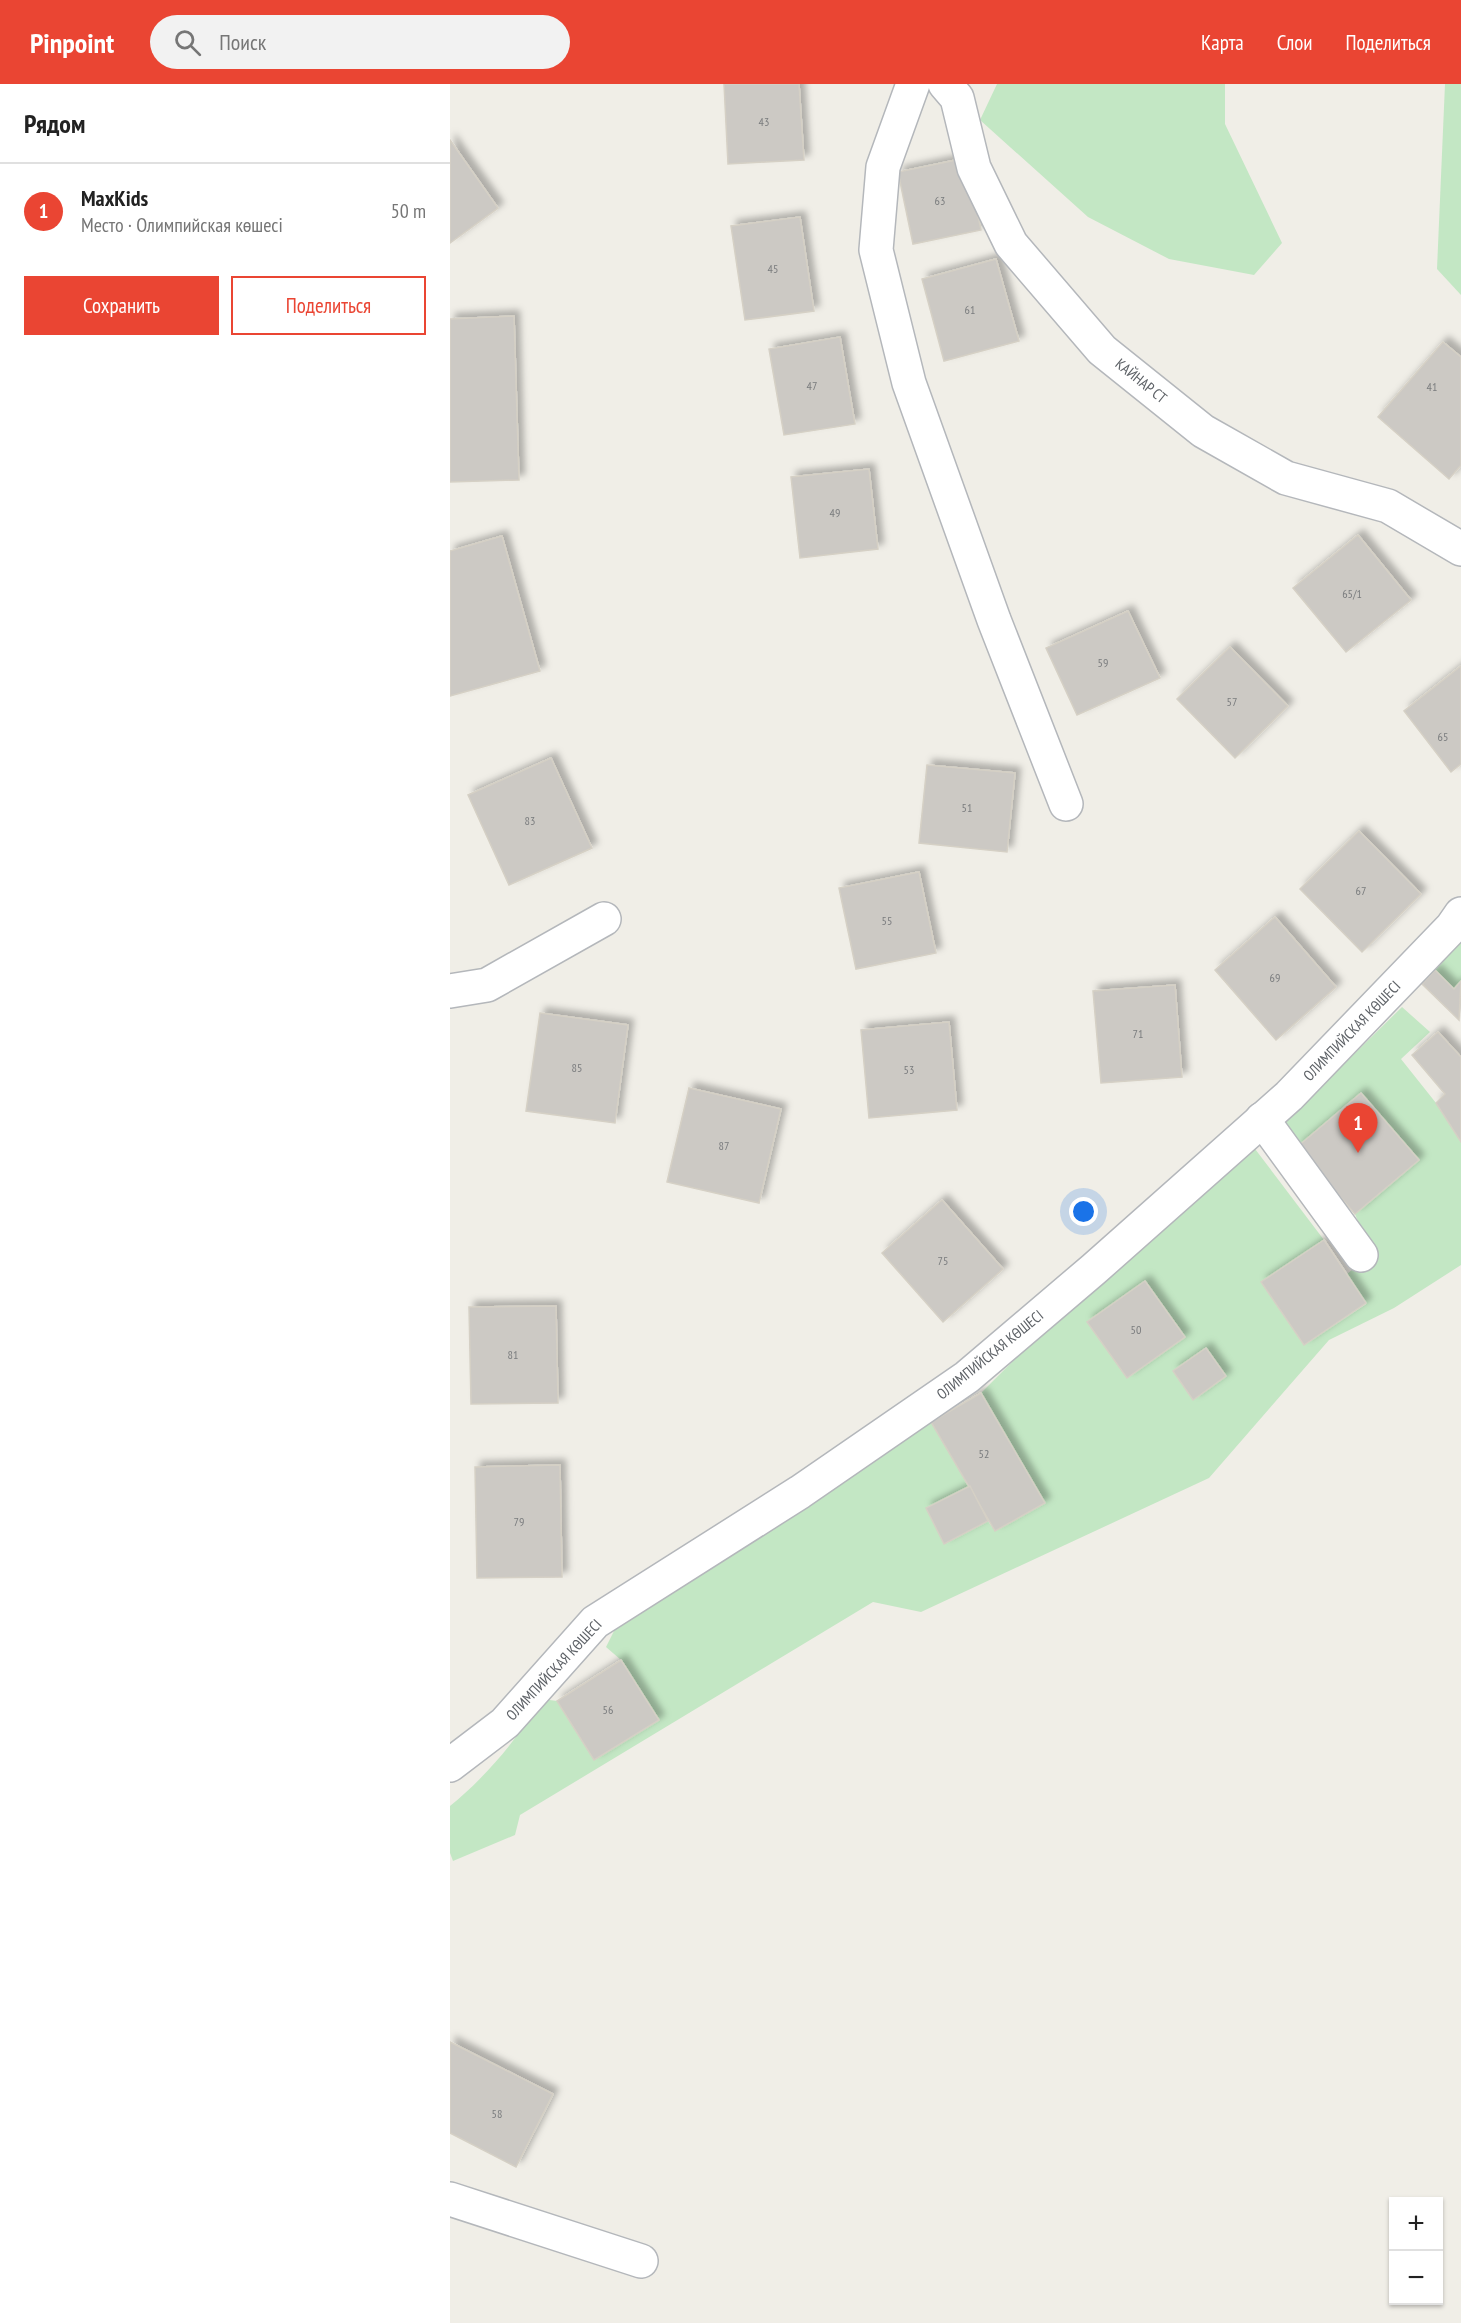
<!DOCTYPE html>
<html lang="ru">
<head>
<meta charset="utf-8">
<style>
  :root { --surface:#fff; --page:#f2f2f2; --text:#222; --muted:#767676; --line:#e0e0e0; --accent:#ea4533 }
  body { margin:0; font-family:"PT Sans Narrow",sans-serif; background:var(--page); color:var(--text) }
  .controls { position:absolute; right:18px; bottom:18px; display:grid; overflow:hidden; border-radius:0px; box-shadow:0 2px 4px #0004 }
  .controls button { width:54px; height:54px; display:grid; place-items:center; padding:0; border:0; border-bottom:2px solid var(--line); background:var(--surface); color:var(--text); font:30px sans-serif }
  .you { position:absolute; left:634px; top:1128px; width:21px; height:21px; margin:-15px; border:4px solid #fff; border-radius:50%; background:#1a73e8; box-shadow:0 0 0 9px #1a73e833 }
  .badge { display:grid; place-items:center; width:39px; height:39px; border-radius:50%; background:var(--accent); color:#fff; font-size:20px; font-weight:700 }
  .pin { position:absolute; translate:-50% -50px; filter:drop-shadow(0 2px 3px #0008) }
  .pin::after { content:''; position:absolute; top:32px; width:21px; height:18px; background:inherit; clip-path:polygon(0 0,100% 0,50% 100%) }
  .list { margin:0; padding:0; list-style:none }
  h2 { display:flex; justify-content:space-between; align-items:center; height:78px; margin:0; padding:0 24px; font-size:26px }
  h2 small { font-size:20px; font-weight:400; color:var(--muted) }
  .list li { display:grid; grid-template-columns:39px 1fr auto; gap:18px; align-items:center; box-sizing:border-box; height:96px; padding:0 24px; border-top:2px solid var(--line) }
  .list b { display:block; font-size:22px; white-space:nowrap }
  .list p { margin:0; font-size:20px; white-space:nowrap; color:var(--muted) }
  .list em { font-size:20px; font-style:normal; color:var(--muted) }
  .actions { display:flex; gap:12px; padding:18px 24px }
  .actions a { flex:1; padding:14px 0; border:2px solid var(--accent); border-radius:0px; text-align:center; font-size:21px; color:var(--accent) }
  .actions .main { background:var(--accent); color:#fff }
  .icon { flex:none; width:33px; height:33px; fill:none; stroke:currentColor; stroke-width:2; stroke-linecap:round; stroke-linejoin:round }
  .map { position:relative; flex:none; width:1011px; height:2239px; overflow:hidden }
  header { display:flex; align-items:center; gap:36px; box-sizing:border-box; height:84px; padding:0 30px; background:var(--accent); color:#fff }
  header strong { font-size:28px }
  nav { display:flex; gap:33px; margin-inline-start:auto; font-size:21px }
  .search { width:420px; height:54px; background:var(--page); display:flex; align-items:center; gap:15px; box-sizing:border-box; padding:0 21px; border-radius:33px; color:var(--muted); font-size:22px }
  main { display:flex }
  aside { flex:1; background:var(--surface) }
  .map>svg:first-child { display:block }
</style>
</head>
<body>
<header>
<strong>Pinpoint</strong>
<div class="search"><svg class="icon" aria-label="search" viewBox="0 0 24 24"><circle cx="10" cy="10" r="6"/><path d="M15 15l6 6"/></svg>Поиск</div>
<nav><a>Карта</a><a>Слои</a><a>Поделиться</a></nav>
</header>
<main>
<aside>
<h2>Рядом<small></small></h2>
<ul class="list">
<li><span class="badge">1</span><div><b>MaxKids</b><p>Место · Олимпийская көшесі</p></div><em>50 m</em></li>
</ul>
<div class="actions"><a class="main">Сохранить</a><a>Поделиться</a></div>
</aside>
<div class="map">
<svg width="1011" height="2239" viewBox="0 0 1011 2239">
  <defs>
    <filter id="shadow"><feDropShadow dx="5.5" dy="-5.5" stdDeviation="3" flood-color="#0004"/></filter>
  </defs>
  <rect width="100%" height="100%" fill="#f0eee7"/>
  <g fill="#c3e7c4">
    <polygon points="547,0 775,0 775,40 832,159 804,191 719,175 638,133 530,36"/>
    <polygon points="995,0 1011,0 1011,211 987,185"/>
    <polygon points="1011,858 1011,897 1004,905 985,886"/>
    <path d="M 952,923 L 980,948 L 951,975 L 986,1019 L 1011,1058 L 1011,1181 L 944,1224 L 879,1256 L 759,1394 L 471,1528 L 423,1518 L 70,1731 L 65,1751 L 3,1777 L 0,1769 L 0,1722 C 36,1693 68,1654 92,1615 L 107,1617 L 144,1676 L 209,1636 L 171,1576 L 156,1563 L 172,1531 L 372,1411 L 481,1338 L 520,1402 L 476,1424 L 494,1460 L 538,1437 L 545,1447 L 595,1419 L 531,1309 L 577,1263 L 799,1057 L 874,1156 L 811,1198 L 854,1261 L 916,1220 L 897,1190 L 921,1170 L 905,1130 L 969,1076 L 911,1009 L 847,1063 L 833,1040 Z"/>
  </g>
  <g fill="#ccc9c4" stroke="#d5d0c5" stroke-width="1.5" filter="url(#shadow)">
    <polygon points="274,0 349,0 354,76 278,80"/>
    <polygon points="0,56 48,124 0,159"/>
    <polygon points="516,74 531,146 463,160 448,88"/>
    <polygon points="350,133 364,227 295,236 281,142"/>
    <polygon points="546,175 569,257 494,277 472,195"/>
    <polygon points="64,232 69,396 0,398 0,235"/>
    <polygon points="390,253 405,340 334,351 319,265"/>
    <polygon points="993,258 1011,273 1011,381 999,395 928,333"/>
    <polygon points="419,385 428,465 350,474 341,393"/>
    <polygon points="908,451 961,516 896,568 843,504"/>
    <polygon points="52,452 90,587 0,612 0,467"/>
    <polygon points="678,527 710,594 627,631 596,564"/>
    <polygon points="780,563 838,622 785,674 727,615"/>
    <polygon points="1011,582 1011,680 1001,688 954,627"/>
    <polygon points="101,674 142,764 59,801 18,711"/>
    <polygon points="477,681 565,689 557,768 469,759"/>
    <polygon points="909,747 971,810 912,868 850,805"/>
    <polygon points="469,788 486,869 406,885 389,804"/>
    <polygon points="825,833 886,903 826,956 765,886"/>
    <polygon points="985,886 1004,905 1011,897 1009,936 972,900"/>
    <polygon points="725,901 732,993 651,999 643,907"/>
    <polygon points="90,929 178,941 165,1039 76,1027"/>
    <polygon points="499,938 507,1026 419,1034 411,946"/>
    <polygon points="988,948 1011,973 1011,1058 986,1019 995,1010 962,971"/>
    <polygon points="239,1004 331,1025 309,1119 217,1098"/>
    <polygon points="911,1009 969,1076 905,1130 847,1063"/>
    <polygon points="492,1116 553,1185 493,1238 432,1169"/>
    <polygon points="874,1156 916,1219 854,1261 811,1198"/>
    <polygon points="695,1197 735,1253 677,1294 637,1238"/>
    <polygon points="106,1222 108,1319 21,1320 19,1223"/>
    <polygon points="756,1264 776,1292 743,1316 723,1287"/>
    <polygon points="531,1309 595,1419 545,1447 481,1338"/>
    <polygon points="110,1381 112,1493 27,1494 25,1383"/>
    <polygon points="520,1402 538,1437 494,1460 476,1424"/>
    <polygon points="171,1576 209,1636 144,1676 107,1617"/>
    <polygon points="0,1958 103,2010 66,2083 0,2049"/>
  </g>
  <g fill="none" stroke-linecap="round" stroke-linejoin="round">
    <g stroke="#b4b7bb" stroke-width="36">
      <g id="minor">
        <polyline points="463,0 433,83 426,166 459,299 544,536 616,720"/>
        <polyline points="495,0 507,14 524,84 561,160 652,266 753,347 836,394 938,422 1011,465"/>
        <polyline points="0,907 37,901 154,835"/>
        <polyline points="812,1035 911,1171"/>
        <polyline points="0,1681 55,1639 145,1538 350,1408 517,1293 644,1185 839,1012 1002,843 1011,830"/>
        <polyline points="0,2115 191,2177"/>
      </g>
    </g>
    <use href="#minor" stroke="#fff" stroke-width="33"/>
  </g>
  <g text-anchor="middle" stroke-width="4.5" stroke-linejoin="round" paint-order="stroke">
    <g font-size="12" fill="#7a7c7e">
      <text x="314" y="42">43</text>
      <text x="490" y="121">63</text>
      <text x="323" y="189">45</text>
      <text x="520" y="230">61</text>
      <text x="362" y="306">47</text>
      <text x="982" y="307">41</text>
      <text x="385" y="433">49</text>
      <text x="902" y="514">65/1</text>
      <text x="653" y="583">59</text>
      <text x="782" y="622">57</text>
      <text x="993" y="657">65</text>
      <text x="517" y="728">51</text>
      <text x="80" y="741">83</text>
      <text x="911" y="811">67</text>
      <text x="437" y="841">55</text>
      <text x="825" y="898">69</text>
      <text x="688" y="954">71</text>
      <text x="127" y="988">85</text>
      <text x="459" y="990">53</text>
      <text x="274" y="1066">87</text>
      <text x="493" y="1181">75</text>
      <text x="686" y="1250">50</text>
      <text x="63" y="1275">81</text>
      <text x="534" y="1374">52</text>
      <text x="69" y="1442">79</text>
      <text x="158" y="1630">56</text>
      <text x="47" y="2034">58</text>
    </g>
    <g font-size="15" fill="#5e6267" stroke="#fff">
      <text transform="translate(691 297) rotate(39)" y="5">КАЙНАР СТ</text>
      <text transform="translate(902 947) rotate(-46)" y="5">ОЛИМПИЙСКАЯ КӨШЕСІ</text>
      <text transform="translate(540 1271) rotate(-39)" y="5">ОЛИМПИЙСКАЯ КӨШЕСІ</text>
      <text transform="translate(104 1586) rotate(-47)" y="5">ОЛИМПИЙСКАЯ КӨШЕСІ</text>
    </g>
  </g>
</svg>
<div class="controls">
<button>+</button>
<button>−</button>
</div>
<div class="you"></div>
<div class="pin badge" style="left:908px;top:1069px">1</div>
</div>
</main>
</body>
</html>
